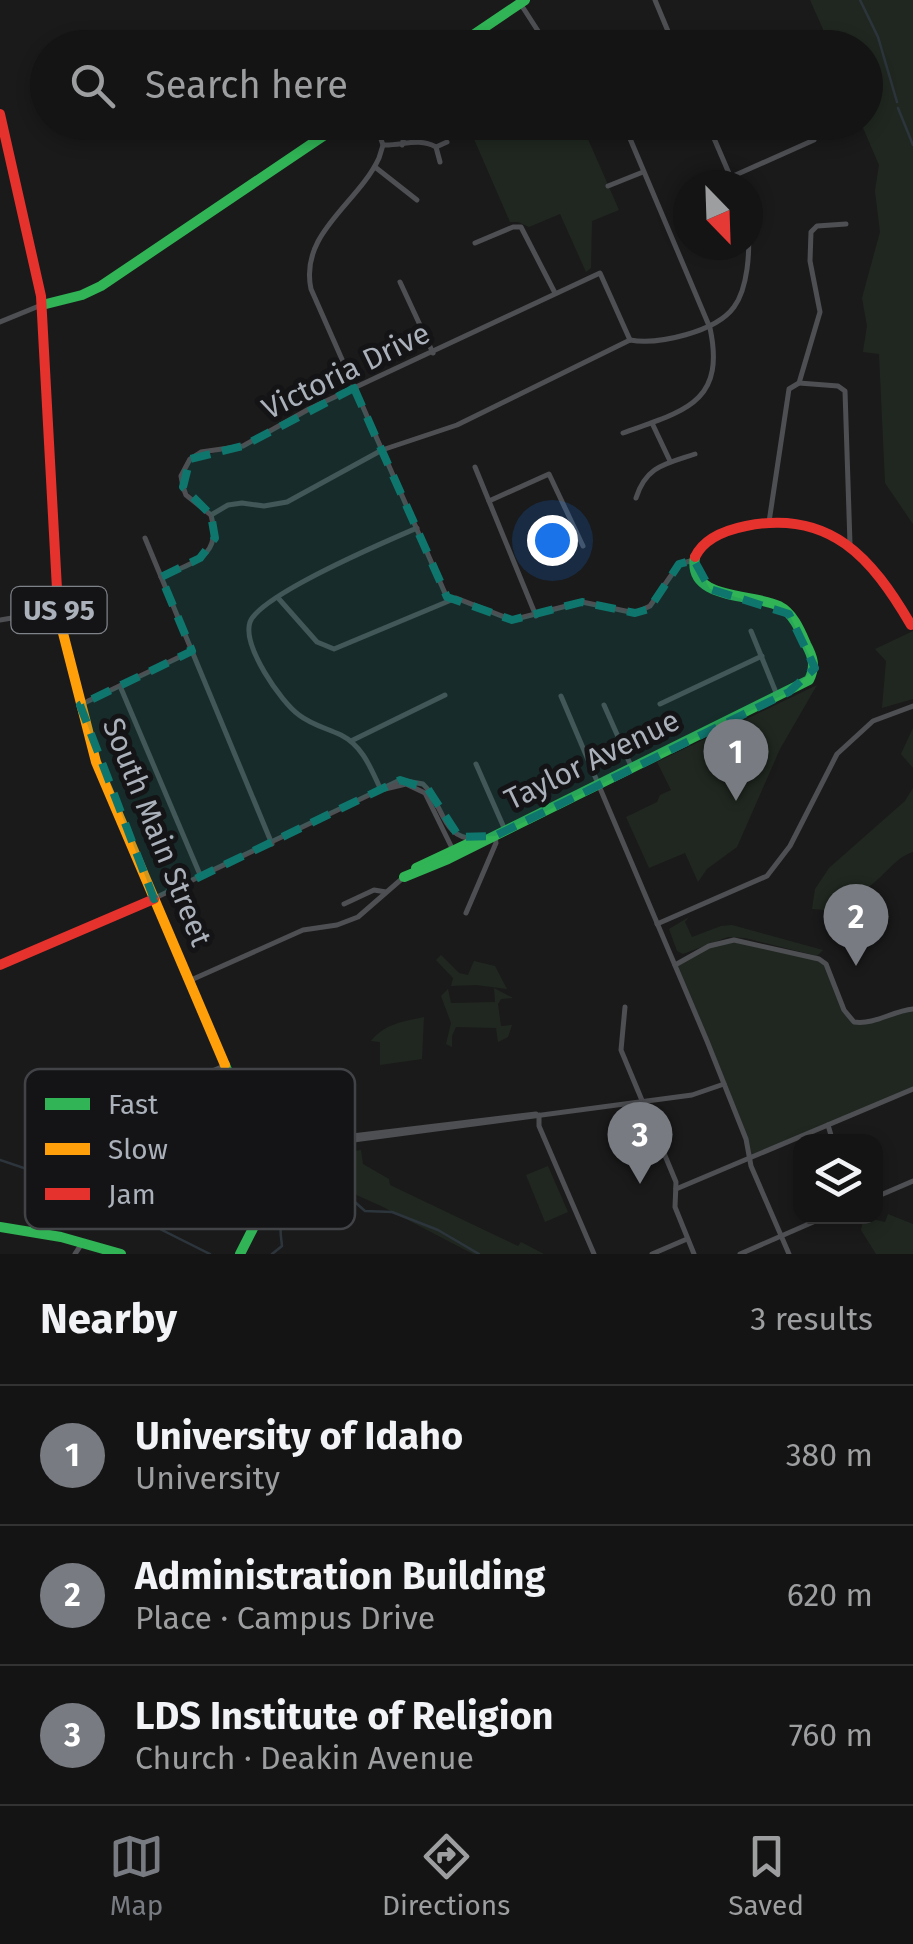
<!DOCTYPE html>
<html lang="en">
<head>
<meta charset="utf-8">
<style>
  :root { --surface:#141414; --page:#212122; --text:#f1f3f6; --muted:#9d9ea0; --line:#333334; --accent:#787c82 }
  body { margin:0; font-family:"Fira Sans",sans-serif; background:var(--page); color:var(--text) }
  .controls { position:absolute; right:30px; bottom:30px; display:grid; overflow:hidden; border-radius:20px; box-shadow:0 5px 15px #0003 }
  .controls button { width:90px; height:90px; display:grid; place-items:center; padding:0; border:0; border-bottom:2px solid var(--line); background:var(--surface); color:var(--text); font:50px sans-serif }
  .compass { position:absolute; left:673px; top:170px; width:90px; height:90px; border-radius:50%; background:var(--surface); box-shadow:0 5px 15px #0003; rotate:157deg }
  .you { position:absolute; left:552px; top:540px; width:35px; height:35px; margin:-25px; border:8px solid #fff; border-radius:50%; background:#1a73e8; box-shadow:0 0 0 15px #1a73e833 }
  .badge { display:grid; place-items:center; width:65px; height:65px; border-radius:50%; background:var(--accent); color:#fff; font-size:32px; font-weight:700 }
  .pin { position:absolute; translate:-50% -82px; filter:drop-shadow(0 2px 5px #0008) }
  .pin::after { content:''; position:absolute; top:52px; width:35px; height:30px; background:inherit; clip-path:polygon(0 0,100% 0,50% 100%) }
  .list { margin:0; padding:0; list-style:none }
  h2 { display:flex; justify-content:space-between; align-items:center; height:130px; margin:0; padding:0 40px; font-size:42px }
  h2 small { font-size:32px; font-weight:400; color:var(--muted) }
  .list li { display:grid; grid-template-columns:65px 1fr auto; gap:30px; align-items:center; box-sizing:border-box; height:140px; padding:0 40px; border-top:2px solid var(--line) }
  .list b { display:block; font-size:38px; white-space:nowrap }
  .list p { margin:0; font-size:32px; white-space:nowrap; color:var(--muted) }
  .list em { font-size:32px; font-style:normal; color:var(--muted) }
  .icon { flex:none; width:55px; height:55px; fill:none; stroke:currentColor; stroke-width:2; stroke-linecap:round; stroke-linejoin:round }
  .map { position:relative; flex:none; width:913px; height:1254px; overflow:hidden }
  .search { position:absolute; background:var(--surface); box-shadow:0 5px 15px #0003; left:30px; right:30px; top:30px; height:110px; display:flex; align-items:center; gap:25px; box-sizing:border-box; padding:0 35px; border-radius:55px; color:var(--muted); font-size:38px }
  .sheet { height:550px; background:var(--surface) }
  nav { display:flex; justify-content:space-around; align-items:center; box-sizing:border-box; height:140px; border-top:2px solid var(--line); background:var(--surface); font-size:28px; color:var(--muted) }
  nav a { display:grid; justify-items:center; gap:5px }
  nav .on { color:var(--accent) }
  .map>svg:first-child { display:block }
</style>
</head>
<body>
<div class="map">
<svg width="913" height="1254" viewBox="0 0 913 1254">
  <rect width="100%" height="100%" fill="#1a1a1a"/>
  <g fill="#202720">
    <polygon points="810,0 913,0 913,524 885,483 879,354 863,352 867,326 862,298 880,232 875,191 879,165 861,123 866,122 866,48 831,47"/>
    <polygon points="467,123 581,123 619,210 592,221 591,268 586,272 560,214 529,227 518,222 510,222"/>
    <polygon points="913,631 913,699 882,708 886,661 875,649"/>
    <polygon points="817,685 780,749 737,847 707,869 698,882 685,853 649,868 626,817 657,802 660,795 671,790 657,762"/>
    <path d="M 913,728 L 913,852 C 894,858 884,877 867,888 C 854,898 846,897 833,911 L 812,909 L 815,889 L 829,868 L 905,801 L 913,788 L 913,768 L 901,754 Z"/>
    <polygon points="689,917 685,922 692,937 721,926 732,925 823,950 817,956 745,938 728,937 683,954 677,951 669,929"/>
    <polygon points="727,941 819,959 826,964 849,1017 863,1024 913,1009 913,1089 750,1159 751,1152 675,965 709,946"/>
    <polygon points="441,955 459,973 468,975 474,961 495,966 507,989 476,985 451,986 453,978 436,960"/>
    <polygon points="494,988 513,998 501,999 498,1004 501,1026 512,1025 508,1037 498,1042 496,1028 456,1027 452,1036 452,1047 446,1044 451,1023 441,996 448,989 451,1003 495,1002"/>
    <path d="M 424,1017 L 422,1059 L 380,1065 L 380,1042 L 371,1041 C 386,1023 402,1022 424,1017 Z"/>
    <polygon points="361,1150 363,1164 389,1179 390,1185 518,1246 521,1242 544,1254 473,1254 381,1206 334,1185 299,1174 302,1168 300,1158"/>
    <polygon points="548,1166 568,1212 545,1222 526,1175"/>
    <polygon points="888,1214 913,1224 913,1254 876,1254 861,1230 864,1217 885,1222"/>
  </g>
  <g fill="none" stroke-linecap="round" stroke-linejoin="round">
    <g stroke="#2d353c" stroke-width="2.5">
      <polyline points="860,0 878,37 897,102"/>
      <polyline points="898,108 913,145"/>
      <polyline points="0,1160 68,1183 210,1254"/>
      <path d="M 272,1254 L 282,1246 C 278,1218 280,1184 311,1174 L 347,1195 L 365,1211 L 392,1212 L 438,1230 L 479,1254"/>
    </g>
    <g stroke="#4e4f53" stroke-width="5">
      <polyline points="655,0 675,48"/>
      <polyline points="520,3 549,48"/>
      <path d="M 375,122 L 383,145 L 379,158 C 358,204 299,233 311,289 L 448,600"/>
      <polyline points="707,122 734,185"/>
      <path d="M 383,145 C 402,146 418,137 436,147 L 440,162"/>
      <polyline points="402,145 408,122"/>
      <polyline points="436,147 447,142"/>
      <polyline points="375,167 417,200"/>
      <polyline points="731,177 814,140 807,122"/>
      <polyline points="608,186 643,172"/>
      <polyline points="475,243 513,227 521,227 555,293"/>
      <polyline points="400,282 433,353"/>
      <polyline points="0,322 39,306"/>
      <polyline points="799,383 838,386 845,391 850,544"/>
      <polyline points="652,423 670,461"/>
      <path d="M 623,433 C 684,411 726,403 710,328 L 623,122"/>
      <polyline points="475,467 536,616"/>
      <path d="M 636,498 C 646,466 665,464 695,454"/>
      <polyline points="489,501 549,474 583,546"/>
      <path d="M 211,515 L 228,505 L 242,503 L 264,506 L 287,502 L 382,450 L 457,425 L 630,340 C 658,345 716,332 734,307 C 748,288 750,251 748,228"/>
      <polyline points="769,522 789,389 799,383 820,312 810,261 811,232 817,226 846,224"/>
      <polyline points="145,538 272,844"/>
      <path d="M 161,577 C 193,562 223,557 211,515 L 186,495 L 183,487 L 181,476 L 190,459 L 201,452 L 243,446 L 309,409 L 600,273 L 630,340"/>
      <polyline points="279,599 317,642 334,649 456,598 512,620 582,602 635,613 650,606 679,564 694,560"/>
      <polyline points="0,620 59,610"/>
      <polyline points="751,631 777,695"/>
      <polyline points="120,686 201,877"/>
      <polyline points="561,696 707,1041 746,1139 751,1166 789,1254"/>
      <polyline points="82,704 192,651"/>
      <polyline points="660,704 762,656"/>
      <polyline points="604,705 631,766"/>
      <polyline points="351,741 445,695"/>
      <polyline points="476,764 505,830"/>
      <polyline points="385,789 406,784 425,793 453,850"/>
      <path d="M 381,790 C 371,769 363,746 341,735 C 326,728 312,725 299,715 C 281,702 242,646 250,622 C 261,594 387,541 417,528"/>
      <path d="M 155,898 L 400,780 L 423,784 C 444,804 441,839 476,839"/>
      <polyline points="344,904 374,890 386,892"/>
      <polyline points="466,913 496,843 495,836"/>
      <polyline points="657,924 767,876 790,846 837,754 873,721 913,706"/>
      <path d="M 675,965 L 709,946 L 734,940 L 819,959 L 826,964 L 844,1010 L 854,1022 C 875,1025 892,1011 913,1009"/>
      <polyline points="191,980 303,930 337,925 358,917 404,877"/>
      <polyline points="625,1007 621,1050 676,1182 675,1207 694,1254"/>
      <polyline points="539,1115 539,1126 594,1254"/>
      <polyline points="828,1125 833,1142"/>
      <polyline points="60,1128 75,1129 224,1066"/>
      <polyline points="266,1151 294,1143 536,1114"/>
      <polyline points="263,1152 692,1095 724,1084"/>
      <polyline points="676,1189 913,1089"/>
      <polyline points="876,1197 913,1181"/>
      <polyline points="75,1254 83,1242"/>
      <polyline points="652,1254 687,1239"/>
      <polyline points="740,1254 827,1216"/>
    </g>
    <g stroke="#30b455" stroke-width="10">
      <polyline points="454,48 525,0"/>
      <polyline points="42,305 82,295 101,286 344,122"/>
      <polyline points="416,868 480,838"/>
      <path d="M 404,877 L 448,859 L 809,680 C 816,666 813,657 806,644 C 800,630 793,613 779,606 C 753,593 687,601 695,557"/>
      <polyline points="225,1065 267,1162 268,1199 240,1254"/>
      <polyline points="0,1227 61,1237 121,1254"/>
    </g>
    <polyline stroke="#ff9f0a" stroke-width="10" points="57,589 63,633 96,762 225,1065"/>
    <g stroke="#e5322d" stroke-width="10">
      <polyline points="0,114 41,296 57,589"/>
      <path d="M 695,557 C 704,538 726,530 746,526 C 830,509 872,558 911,625"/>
      <polyline points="0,965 154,899"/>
    </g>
  </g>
  <path fill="#0f766e" fill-opacity="0.2" stroke="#0f766e" stroke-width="8" stroke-dasharray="20 12" stroke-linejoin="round" d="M 354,388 L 447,597 L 512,620 L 582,602 L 635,613 L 649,609 L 679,564 L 694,560 L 710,589 L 789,614 L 815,668 L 789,692 L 495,836 L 459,837 L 428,789 L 400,780 L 154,899 L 80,705 L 192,651 L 161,577 L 200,558 L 215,538 L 211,515 L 183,487 L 190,459 L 243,446 Z"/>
  <g text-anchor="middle" stroke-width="10" stroke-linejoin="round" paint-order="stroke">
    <rect fill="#141416" stroke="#7e8289" stroke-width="2.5" x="11.5" y="587" width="95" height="46" rx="8"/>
    <g font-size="28" font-weight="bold" fill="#abb1ba">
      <text x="59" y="620">US 95</text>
    </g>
    <g font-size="30" fill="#abb1ba" stroke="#141416">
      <text transform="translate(346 371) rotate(-26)" y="10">Victoria Drive</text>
      <text transform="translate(592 760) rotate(-26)" y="10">Taylor Avenue</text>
      <text transform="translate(157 832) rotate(68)" y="10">South Main Street</text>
    </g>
  </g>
  <rect x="25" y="1069" width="330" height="160" rx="15" fill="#141416" stroke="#414347" stroke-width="2.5"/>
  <rect x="45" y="1098" width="45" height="12" fill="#30b455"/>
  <rect x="45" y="1143" width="45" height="12" fill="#ff9f0a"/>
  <rect x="45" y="1188" width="45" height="12" fill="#e5322d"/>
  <g font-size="28" fill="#abb1ba">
    <text x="108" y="1114">Fast</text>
    <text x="108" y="1159">Slow</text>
    <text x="108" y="1204">Jam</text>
  </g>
</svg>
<div class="controls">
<button><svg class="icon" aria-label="layers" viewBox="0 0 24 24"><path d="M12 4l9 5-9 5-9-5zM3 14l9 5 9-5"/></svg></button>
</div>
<svg class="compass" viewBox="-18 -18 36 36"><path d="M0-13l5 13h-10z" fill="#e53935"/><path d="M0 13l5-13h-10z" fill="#9d9ea0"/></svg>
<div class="you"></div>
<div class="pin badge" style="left:736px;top:801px">1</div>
<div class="pin badge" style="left:856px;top:966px">2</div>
<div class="pin badge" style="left:640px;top:1184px">3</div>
<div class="search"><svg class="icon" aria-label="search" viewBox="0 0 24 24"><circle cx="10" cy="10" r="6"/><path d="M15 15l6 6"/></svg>Search here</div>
</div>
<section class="sheet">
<h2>Nearby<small>3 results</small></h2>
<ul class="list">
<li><span class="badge">1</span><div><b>University of Idaho</b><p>University</p></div><em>380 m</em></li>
<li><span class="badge">2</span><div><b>Administration Building</b><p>Place · Campus Drive</p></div><em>620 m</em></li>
<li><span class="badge">3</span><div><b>LDS Institute of Religion</b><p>Church · Deakin Avenue</p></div><em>760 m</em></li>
</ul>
</section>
<nav>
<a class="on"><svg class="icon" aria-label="map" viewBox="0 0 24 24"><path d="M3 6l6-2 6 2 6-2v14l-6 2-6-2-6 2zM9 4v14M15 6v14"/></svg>Map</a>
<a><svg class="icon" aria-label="directions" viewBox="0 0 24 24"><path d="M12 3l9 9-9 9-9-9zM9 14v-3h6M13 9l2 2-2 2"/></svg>Directions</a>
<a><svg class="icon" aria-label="saved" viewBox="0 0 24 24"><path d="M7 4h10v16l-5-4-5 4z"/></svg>Saved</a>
</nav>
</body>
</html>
